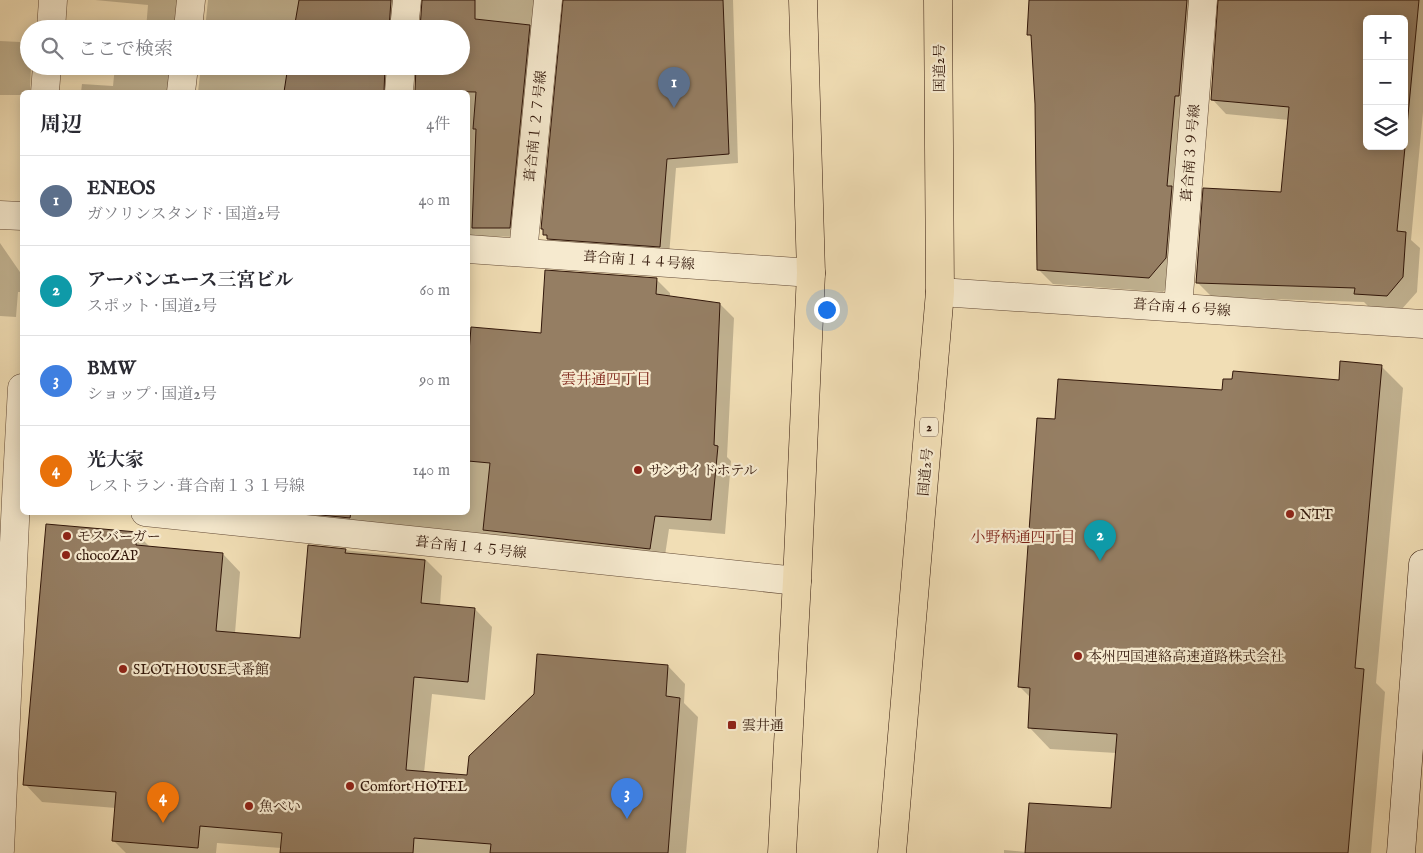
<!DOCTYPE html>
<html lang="ja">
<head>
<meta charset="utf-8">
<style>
  :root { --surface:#fff; --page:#f7f7f7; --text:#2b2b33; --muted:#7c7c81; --line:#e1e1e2; --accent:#8f2418 }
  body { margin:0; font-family:"IM FELL English","Noto Serif JP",serif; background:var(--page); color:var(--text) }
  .controls { position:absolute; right:15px; top:15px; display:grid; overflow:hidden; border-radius:8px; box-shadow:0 2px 12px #0003 }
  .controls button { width:45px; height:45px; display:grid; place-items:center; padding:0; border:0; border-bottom:1px solid var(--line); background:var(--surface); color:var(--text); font:25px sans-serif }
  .you { position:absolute; left:826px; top:309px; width:18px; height:18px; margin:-12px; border:4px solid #fff; border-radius:50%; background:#1a73e8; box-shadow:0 0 0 8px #1a73e833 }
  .badge { display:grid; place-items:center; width:32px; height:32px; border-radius:50%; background:var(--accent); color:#fff; font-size:16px; font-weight:700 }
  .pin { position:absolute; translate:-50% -41px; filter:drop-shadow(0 1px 2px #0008) }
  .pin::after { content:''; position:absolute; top:26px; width:18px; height:15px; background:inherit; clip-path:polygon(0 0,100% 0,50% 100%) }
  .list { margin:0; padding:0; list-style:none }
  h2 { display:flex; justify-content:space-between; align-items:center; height:65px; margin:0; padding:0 20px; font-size:21px }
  h2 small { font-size:16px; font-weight:400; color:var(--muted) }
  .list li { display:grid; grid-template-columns:32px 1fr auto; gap:15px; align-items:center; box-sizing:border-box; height:90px; padding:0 20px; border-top:1px solid var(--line) }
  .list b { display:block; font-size:19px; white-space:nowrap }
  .list p { margin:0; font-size:16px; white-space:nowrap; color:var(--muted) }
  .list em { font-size:16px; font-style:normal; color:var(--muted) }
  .icon { flex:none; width:28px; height:28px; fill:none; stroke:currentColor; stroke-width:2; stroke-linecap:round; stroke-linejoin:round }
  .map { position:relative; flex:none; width:1423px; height:853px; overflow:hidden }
  .search { position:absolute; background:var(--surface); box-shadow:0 2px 12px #0003; left:20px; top:20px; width:450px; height:55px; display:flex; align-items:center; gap:12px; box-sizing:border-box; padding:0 18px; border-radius:28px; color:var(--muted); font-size:19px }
  .panel { position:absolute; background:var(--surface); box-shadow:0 2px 12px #0003; left:20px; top:90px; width:450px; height:425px; border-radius:8px }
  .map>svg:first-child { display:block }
</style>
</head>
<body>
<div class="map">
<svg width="1423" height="853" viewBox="0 0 1423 853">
  <rect width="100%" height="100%" fill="#f1deb5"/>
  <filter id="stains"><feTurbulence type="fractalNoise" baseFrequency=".004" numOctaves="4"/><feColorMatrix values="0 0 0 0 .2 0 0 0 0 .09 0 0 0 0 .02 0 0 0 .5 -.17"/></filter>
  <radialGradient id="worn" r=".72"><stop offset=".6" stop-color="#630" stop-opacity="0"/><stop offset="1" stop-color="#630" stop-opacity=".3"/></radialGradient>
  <g fill="#0003" fill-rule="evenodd">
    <polygon points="95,0 188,0 182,29 146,29 148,5"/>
    <polygon points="208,0 404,0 398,29 205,29"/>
    <polygon points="424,0 545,0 519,237 468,236 468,92 416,92 418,66 461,66 461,29"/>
    <polygon points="565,0 733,0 738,163 676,168 669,256 558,248 544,234 544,231 542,229"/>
    <polygon points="1031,0 1211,0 1180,273 1163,292 1053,284 1038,269 1036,104 1032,38 1029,34"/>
    <path d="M 1220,0 L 1423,0 L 1423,112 L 1411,240 L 1420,248 L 1417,292 L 1401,310 L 1370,308 L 1364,302 L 1212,297 L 1197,282 L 1282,193 L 1289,120 L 1226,114 L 1212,99 ZM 1367,19 L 1404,19 L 1404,146 L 1367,146 Z"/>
    <polygon points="0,41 20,42 29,51 29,66 31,66 30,92 22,92 22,95 0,95"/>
    <polygon points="115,66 181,66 175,92 81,92 82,84 113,86"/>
    <polygon points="201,66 398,66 393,92 198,92"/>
    <polygon points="0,243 22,275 22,292 18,292 16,317 0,316"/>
    <polygon points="656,279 670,293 670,297 720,304 734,318 727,457 731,461 725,534 669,529 664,562 258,512 468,512 468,328 542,334"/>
    <polygon points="1381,366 1403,388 1376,683 1385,692 1371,853 1004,853 1004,850 1026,852 1112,809 1116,753 1050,749 1029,727 1031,698 1019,686 1056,421 1223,392 1340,381"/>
    <polygon points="136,533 151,548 223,554 240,572 235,633 301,639 309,546 425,559 442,576 440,606 475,609 492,627 485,700 432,694 424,773 468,776 668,666 685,684 684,703 698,717 686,853 281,853 281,848 217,843 216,853 126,853 114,841 116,808 42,802 25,784"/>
  </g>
  <g fill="#957e63" stroke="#32170a" fill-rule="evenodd">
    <polygon points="299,0 391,0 389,29 294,29"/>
    <polygon points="422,0 475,0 475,19 530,25 510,228 472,228 476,129 473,129 476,92 415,91 416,66 461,66 461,29 420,29"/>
    <polygon points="563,0 723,0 729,154 667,159 660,247 547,239 547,235 543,235 543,229 541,229"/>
    <polygon points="1029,0 1187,0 1179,96 1175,96 1167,186 1172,186 1166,258 1149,278 1037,270 1035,104 1031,35 1027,35"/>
    <path d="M 1218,0 L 1419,0 L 1397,231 L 1406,232 L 1403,277 L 1387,296 L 1354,294 L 1355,288 L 1196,283 L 1203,188 L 1281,192 L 1289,107 L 1211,100 ZM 1367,19 L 1404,19 L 1404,146 L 1367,146 Z"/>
    <polygon points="288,66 385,66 384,92 284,92"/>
    <polygon points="545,270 657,278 656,294 720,303 714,445 718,446 711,520 655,516 650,549 483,530 490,463 468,461 468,365 471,327 541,333"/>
    <polygon points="1340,361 1382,365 1355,668 1364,669 1348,853 1025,853 1029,803 1111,808 1117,734 1028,728 1030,688 1018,687 1037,418 1055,419 1058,379 1222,390 1223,379 1232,379 1233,371 1339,380"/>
    <polygon points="311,512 351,512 350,518 311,514"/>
    <polygon points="46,524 137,532 136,545 223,553 216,631 300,638 308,545 346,549 345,553 425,560 421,603 475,608 468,682 414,677 406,770 467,775 469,756 534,694 537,654 668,665 666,696 680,698 668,853 490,853 491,844 414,838 413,853 280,853 282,833 200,826 198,848 112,841 116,792 23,785"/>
  </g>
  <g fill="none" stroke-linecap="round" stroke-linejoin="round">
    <g stroke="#624935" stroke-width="29">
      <g id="street">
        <polyline points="51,29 53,0"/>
        <polyline points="188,29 191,0"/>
        <polyline points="404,29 407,0"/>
        <polyline points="45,92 47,66"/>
        <polyline points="181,92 184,66"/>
        <polyline points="399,92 401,66"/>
        <polyline points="0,215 22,216"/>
        <polyline points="468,249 811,273"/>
        <polyline points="523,252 548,0"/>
        <polyline points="940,292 1423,324"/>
        <polyline points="1178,307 1203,0"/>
        <polyline points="145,512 797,581"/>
        <polyline points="0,850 16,499 22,388"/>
      </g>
    </g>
    <g stroke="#32170a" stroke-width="29">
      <polyline id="secondary" points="1401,853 1423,564"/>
    </g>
    <g stroke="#32170a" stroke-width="29">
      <g id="highway">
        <polyline points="782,853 797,581 811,273 803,0"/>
        <polyline points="892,853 940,292 938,0"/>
      </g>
    </g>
    <use href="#street" stroke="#f6eacf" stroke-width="28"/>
    <use href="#secondary" stroke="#f6eacf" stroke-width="28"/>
    <use href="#highway" stroke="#f1deb5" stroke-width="28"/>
  </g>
  <g fill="#8f2418" stroke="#f6eacf" stroke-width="2">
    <circle cx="638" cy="470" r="5"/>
    <circle cx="1290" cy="514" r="5"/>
    <circle cx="67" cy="536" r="5"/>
    <circle cx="66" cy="555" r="5"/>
    <circle cx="1078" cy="656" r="5"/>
    <circle cx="123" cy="669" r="5"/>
    <rect x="727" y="720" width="10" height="10" rx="2.5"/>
    <circle cx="350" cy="786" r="5"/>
    <circle cx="249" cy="806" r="5"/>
  </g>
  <g text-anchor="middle" stroke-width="4.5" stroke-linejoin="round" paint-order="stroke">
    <rect fill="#f6eacf" stroke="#6d5645" stroke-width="1" x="920" y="417.5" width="18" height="19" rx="4"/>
    <g font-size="12" font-weight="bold" fill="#32170a">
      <text x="929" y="431">2</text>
    </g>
    <g font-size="14" fill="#32170a" stroke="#f6eacf">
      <text transform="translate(939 68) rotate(-90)" y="5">国道2号</text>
      <text transform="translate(535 126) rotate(-84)" y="5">葺合南１２７号線</text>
      <text transform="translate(1190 153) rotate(-85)" y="5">葺合南３９号線</text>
      <text transform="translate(639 260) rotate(4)" y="5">葺合南１４４号線</text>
      <text transform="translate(1182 307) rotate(4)" y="5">葺合南４６号線</text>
      <text transform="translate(925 472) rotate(-85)" y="5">国道2号</text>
      <text transform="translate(471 547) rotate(6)" y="5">葺合南１４５号線</text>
    </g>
    <g font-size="14" fill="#32170a" stroke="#f6eacf" text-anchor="start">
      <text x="648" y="475">サンサイドホテル</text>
      <text x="1300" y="519">NTT</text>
      <text x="77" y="541">モスバーガー</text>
      <text x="76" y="560">chocoZAP</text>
      <text x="1088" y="661">本州四国連絡高速道路株式会社</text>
      <text x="133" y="674">SLOT HOUSE弐番館</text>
      <text x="742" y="730">雲井通</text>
      <text x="360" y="791">Comfort HOTEL</text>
      <text x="259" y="811">魚べい</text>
    </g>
    <g font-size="15" fill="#7a1f14" stroke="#f6eacf">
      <text x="606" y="384">雲井通四丁目</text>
      <text x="1023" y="542">小野柄通四丁目</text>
    </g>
  </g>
  <rect width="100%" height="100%" filter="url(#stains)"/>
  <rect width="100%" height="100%" fill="url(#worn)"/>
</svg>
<div class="controls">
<button>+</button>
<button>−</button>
<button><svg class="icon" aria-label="layers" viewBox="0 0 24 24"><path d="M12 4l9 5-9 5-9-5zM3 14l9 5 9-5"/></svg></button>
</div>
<div class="you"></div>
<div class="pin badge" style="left:674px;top:108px;background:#5c6f8a">1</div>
<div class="pin badge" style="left:1100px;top:561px;background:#0f9aa8">2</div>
<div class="pin badge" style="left:627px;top:819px;background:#3f7fe0">3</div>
<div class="pin badge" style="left:163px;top:823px;background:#e8710a">4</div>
<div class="search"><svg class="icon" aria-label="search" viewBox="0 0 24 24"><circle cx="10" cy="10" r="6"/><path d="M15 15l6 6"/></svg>ここで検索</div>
<section class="panel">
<h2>周辺<small>4件</small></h2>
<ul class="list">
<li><span class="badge" style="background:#5c6f8a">1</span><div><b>ENEOS</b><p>ガソリンスタンド · 国道2号</p></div><em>40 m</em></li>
<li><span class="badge" style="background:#0f9aa8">2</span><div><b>アーバンエース三宮ビル</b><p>スポット · 国道2号</p></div><em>60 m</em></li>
<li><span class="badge" style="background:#3f7fe0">3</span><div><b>BMW</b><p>ショップ · 国道2号</p></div><em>90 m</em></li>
<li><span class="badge" style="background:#e8710a">4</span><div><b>光大家</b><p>レストラン · 葺合南１３１号線</p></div><em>140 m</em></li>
</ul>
</section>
</div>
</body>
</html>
